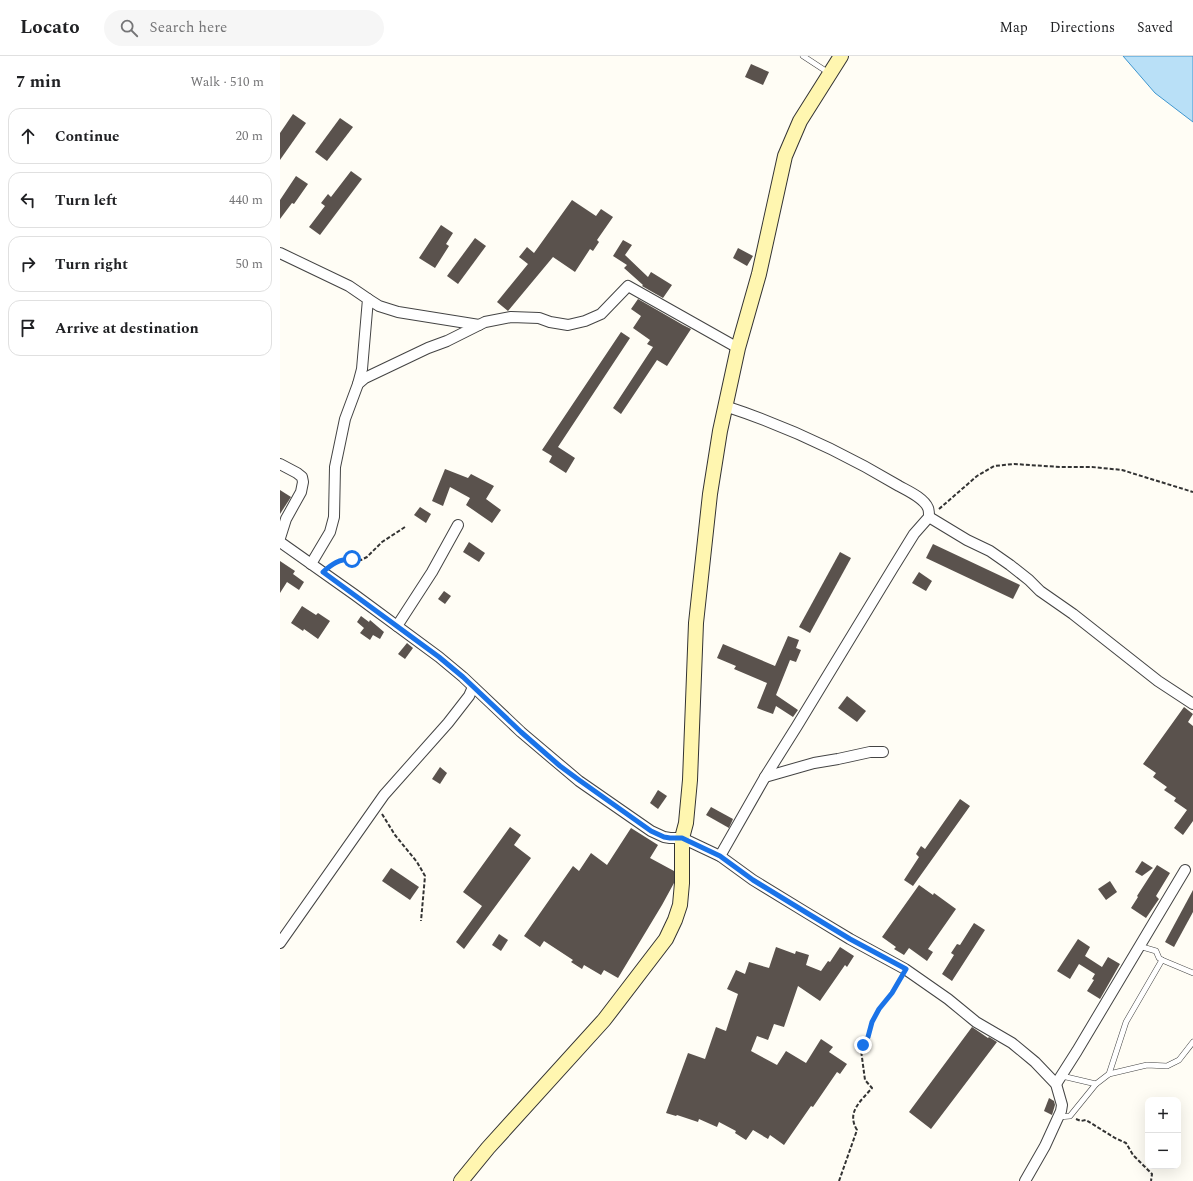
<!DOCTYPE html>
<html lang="en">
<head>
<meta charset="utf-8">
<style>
  :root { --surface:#fff; --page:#f6f6f6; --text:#202124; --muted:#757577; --line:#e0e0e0 }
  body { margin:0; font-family:Spectral,serif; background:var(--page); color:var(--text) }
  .controls { position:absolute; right:12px; bottom:12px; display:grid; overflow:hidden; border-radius:8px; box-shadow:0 4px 16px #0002 }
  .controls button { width:36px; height:36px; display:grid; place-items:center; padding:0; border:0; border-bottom:1px solid var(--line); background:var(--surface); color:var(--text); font:20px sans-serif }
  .stop { position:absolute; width:12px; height:12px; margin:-9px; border:3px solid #1a73e8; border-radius:50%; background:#fff }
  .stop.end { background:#1a73e8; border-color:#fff; box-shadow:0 1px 4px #0008 }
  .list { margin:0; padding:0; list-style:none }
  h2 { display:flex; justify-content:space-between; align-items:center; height:52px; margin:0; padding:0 16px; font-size:17px }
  h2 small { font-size:13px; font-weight:400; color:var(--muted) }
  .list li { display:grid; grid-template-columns:26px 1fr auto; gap:12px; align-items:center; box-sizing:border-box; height:56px; margin:0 8px 8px; padding:0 8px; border:1px solid var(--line); border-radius:12px }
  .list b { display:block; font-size:15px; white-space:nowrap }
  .list em { font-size:13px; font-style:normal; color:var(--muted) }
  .icon { flex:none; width:22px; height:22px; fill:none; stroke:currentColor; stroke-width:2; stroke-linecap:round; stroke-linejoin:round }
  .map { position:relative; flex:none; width:913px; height:1125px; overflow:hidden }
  header { display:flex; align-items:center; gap:24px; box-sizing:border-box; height:56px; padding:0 20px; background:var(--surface); border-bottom:1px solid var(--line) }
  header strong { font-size:19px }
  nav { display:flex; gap:22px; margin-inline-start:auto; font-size:14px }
  .search { width:280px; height:36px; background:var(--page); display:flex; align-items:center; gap:10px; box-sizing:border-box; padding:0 14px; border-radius:22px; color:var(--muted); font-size:15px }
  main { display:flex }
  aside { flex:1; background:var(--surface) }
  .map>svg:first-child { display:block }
</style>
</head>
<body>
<header>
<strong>Locato</strong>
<div class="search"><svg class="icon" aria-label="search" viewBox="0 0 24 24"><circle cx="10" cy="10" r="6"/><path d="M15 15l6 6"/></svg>Search here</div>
<nav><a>Map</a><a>Directions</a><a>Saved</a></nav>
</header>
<main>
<aside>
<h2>7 min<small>Walk · 510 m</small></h2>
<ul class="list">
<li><svg class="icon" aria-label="ahead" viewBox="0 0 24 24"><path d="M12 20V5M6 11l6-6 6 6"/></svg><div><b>Continue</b></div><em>20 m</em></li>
<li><svg class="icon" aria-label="left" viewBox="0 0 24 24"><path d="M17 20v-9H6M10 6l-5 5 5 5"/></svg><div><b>Turn left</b></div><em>440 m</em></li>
<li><svg class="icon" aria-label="right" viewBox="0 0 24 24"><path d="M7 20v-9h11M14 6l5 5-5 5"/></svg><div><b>Turn right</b></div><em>50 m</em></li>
<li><svg class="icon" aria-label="arrive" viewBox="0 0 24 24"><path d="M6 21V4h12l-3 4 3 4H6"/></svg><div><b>Arrive at destination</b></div></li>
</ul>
</aside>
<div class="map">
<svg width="913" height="1125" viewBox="0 0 913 1125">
  <rect width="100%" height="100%" fill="#fffdf5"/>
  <polygon fill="#b9e0f7" stroke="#3f96cf" points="843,0 913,0 913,66 875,37"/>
  <g fill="#5a524d">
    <polygon points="471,8 489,16 483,29 465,21"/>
    <polygon points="13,58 26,67 0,104 0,77"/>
    <polygon points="60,62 73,71 47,105 35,96"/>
    <polygon points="71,115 82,123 40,179 29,171 45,150 41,147 48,138 51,141"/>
    <polygon points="16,120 28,128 14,148 12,147 0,163 0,144"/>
    <polygon points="292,144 316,160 321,153 333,161 317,184 319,186 313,195 310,193 295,216 273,201 228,255 217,246 248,208 239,201 247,191 254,197"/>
    <polygon points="161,169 173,177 166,188 169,190 155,212 139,202"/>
    <polygon points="195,182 206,190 178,228 167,220"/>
    <polygon points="343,184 352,189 345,199 368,221 371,216 392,229 383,242 362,230 363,229 344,212 347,209 333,200"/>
    <polygon points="458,192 473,200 467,210 453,202"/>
    <polygon points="358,243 403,269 411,273 387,310 377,304 341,358 333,352 373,291 367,288 370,284 353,272 361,260 351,253"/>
    <polygon points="341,276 350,282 278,391 295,402 286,417 269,406 272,400 262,394"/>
    <polygon points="165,413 188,422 191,418 214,430 206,443 221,454 212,467 186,449 190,442 170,431 163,450 152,445"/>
    <polygon points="0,434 11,441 0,458"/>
    <polygon points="140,451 151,458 146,467 134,459"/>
    <polygon points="189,486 205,497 199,506 183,496"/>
    <polygon points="653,488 740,529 733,543 646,502"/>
    <polygon points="560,496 571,502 530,577 519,571"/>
    <polygon points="0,505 15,515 13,518 24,526 19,534 7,526 0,537"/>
    <polygon points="639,516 652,525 646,535 632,527"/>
    <polygon points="164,535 171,540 165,548 158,543"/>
    <polygon points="22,550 36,559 38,557 50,565 38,583 24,573 23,575 11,567"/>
    <polygon points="81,560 89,566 90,564 104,576 100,583 93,579 90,584 80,577 84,572 77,566"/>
    <polygon points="508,580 519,584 516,592 521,594 516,606 510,604 496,639 518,654 513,661 496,650 493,658 477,652 487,627 454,613 456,610 437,602 443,588 495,610"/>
    <polygon points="127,587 133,592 125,603 118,598"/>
    <polygon points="567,640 586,655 577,666 558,652"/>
    <polygon points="904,651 913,658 908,666 913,670 913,765 903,779 894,772 907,754 894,745 896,742 884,734 887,731 873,721 876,717 863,708"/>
    <polygon points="160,711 167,717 160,728 152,723"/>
    <polygon points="378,734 387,740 378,753 370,747"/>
    <polygon points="680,743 690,750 633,830 624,824 639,801 636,798 641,790 645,793"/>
    <polygon points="431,751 453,763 449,772 426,759"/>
    <polygon points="230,771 241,779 234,789 251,802 184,893 176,886 202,850 183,836"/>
    <polygon points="351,772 378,789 370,802 394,815 394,827 382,849 338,922 324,914 321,919 304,909 302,913 291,906 293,904 264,885 260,891 244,880 293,810 299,815 311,797 327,809"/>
    <polygon points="862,805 873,812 862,820 855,816"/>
    <polygon points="877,809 890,817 876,840 879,843 866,862 851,852 858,841 857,840"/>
    <polygon points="111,812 139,831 130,844 102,825"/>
    <polygon points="830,825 837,836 826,844 818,833"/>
    <polygon points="639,829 653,839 654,837 676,853 648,893 653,896 647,905 629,892 624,899 614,893 616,891 602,881"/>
    <polygon points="913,834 913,856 894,891 885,886"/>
    <polygon points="694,867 705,874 672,925 662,918 674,899 671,897 677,888 680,889"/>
    <polygon points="219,878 228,884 221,895 212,889"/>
    <polygon points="798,883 810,891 805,900 822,911 828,901 840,908 820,943 807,935 814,924 812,923 815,918 799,908 790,923 777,915"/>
    <polygon points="496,891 515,898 516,895 529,899 526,909 541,915 548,905 550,906 560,891 574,900 567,911 565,909 540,945 518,930 504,971 494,968 488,984 477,980 471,995 497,1009 506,995 526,1007 541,983 553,991 549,996 567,1008 560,1018 557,1016 533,1051 531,1050 504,1089 490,1079 488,1083 473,1074 466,1084 455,1077 456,1075 439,1066 437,1071 419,1063 418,1066 397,1059 396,1060 386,1057 408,997 425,1003 436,971 446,975 458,938 447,933 456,914 465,918 469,906 489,912"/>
    <polygon points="692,971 708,982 709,981 717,986 651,1073 629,1056"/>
    <polygon points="769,1042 774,1045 775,1049 772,1059 764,1055"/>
  </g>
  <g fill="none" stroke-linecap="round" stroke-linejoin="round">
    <g stroke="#444" stroke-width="6">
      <g id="lane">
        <polyline points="523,0 549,17"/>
        <polyline points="859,890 876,895 879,902 882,904"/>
        <polyline points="829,1018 867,1009 887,1010 899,1004 913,986"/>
        <polyline points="782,1020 816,1028"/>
        <polyline points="779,1061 790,1060 816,1028 829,1018 846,966 882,904 913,917"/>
      </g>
    </g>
    <g stroke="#444" stroke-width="12">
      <g id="street">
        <polyline points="0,197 69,230 88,243 82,313 78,328"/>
        <polyline points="88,243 99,250 118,256 199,269"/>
        <polyline points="0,408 17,417 22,421 23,426 21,436 6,463 0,482"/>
        <polyline points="649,461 687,484 710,495 730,509 749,524 760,535 793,558 878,625 913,648"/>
        <polyline points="0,486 75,539 159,601 183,621 241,676 280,709 299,725 371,775 384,781 390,782 402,782 440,800 473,824 527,857 570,883 625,913 668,943 696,966 732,987 755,1006 776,1028 782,1049 781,1055 765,1090 745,1125"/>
        <polyline points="31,508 50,476 54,461 55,411 65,363 78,328 85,322 148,292 167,285 205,266 231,261 259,262 270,266 288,269 305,265 321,258 348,230 458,292"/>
        <polyline points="117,570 152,516 178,469"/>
        <polyline points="485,721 534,707 558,703 590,696 603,696"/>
        <path d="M 440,800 L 485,721 L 517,670 L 613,512 L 634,478 L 649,461 C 649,459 649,454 648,452 C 644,442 628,435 619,430 C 564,397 506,370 445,350"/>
        <polyline points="0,887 104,739 168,667 189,640 193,631"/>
        <polyline points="776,1028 797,995 905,814"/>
      </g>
    </g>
    <g stroke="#333" stroke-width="16">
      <polyline id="secondary" points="181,1125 208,1092 324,964 386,883 395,864 400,849 402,827 402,782 406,767 410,724 416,567 430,438 440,375 458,292 479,218 505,100 520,65 561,0"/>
    </g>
    <g stroke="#333" stroke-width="2" stroke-dasharray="4 2" stroke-linecap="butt">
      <polyline points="659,453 697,420 714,410 734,408 781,411 812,411 842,414 913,436"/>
      <polyline points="50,510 64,503 81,504 87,501 102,486 125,471"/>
      <polyline points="102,758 115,779 137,806 145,820 141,865"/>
      <polyline points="796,1063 801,1065 806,1064 835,1082 846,1087 853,1099 872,1118 871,1125"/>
      <path d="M 559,1125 L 577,1074 C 566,1056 581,1045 592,1032 L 585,1024 L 581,994 L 588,981 L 592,966 L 599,953 L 612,937 L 621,922"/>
    </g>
    <use href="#lane" stroke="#fff" stroke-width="5"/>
    <use href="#street" stroke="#fff" stroke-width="10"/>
    <use href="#secondary" stroke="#fff6b0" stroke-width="14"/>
  </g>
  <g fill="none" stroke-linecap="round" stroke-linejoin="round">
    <path stroke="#1a73e8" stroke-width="5" d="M 72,503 C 59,503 52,508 43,516 L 159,601 L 183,621 L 241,676 L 280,710 L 299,724 L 371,775 L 384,781 L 390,782 L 402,782 L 440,800 L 473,824 L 527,857 L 570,883 L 626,913 L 612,937 L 599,953 L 592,966 L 588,981 L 583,989"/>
  </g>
</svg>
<div class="controls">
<button>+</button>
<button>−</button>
</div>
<div class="stop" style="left:72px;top:503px"></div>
<div class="stop end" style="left:583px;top:989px"></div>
</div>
</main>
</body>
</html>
